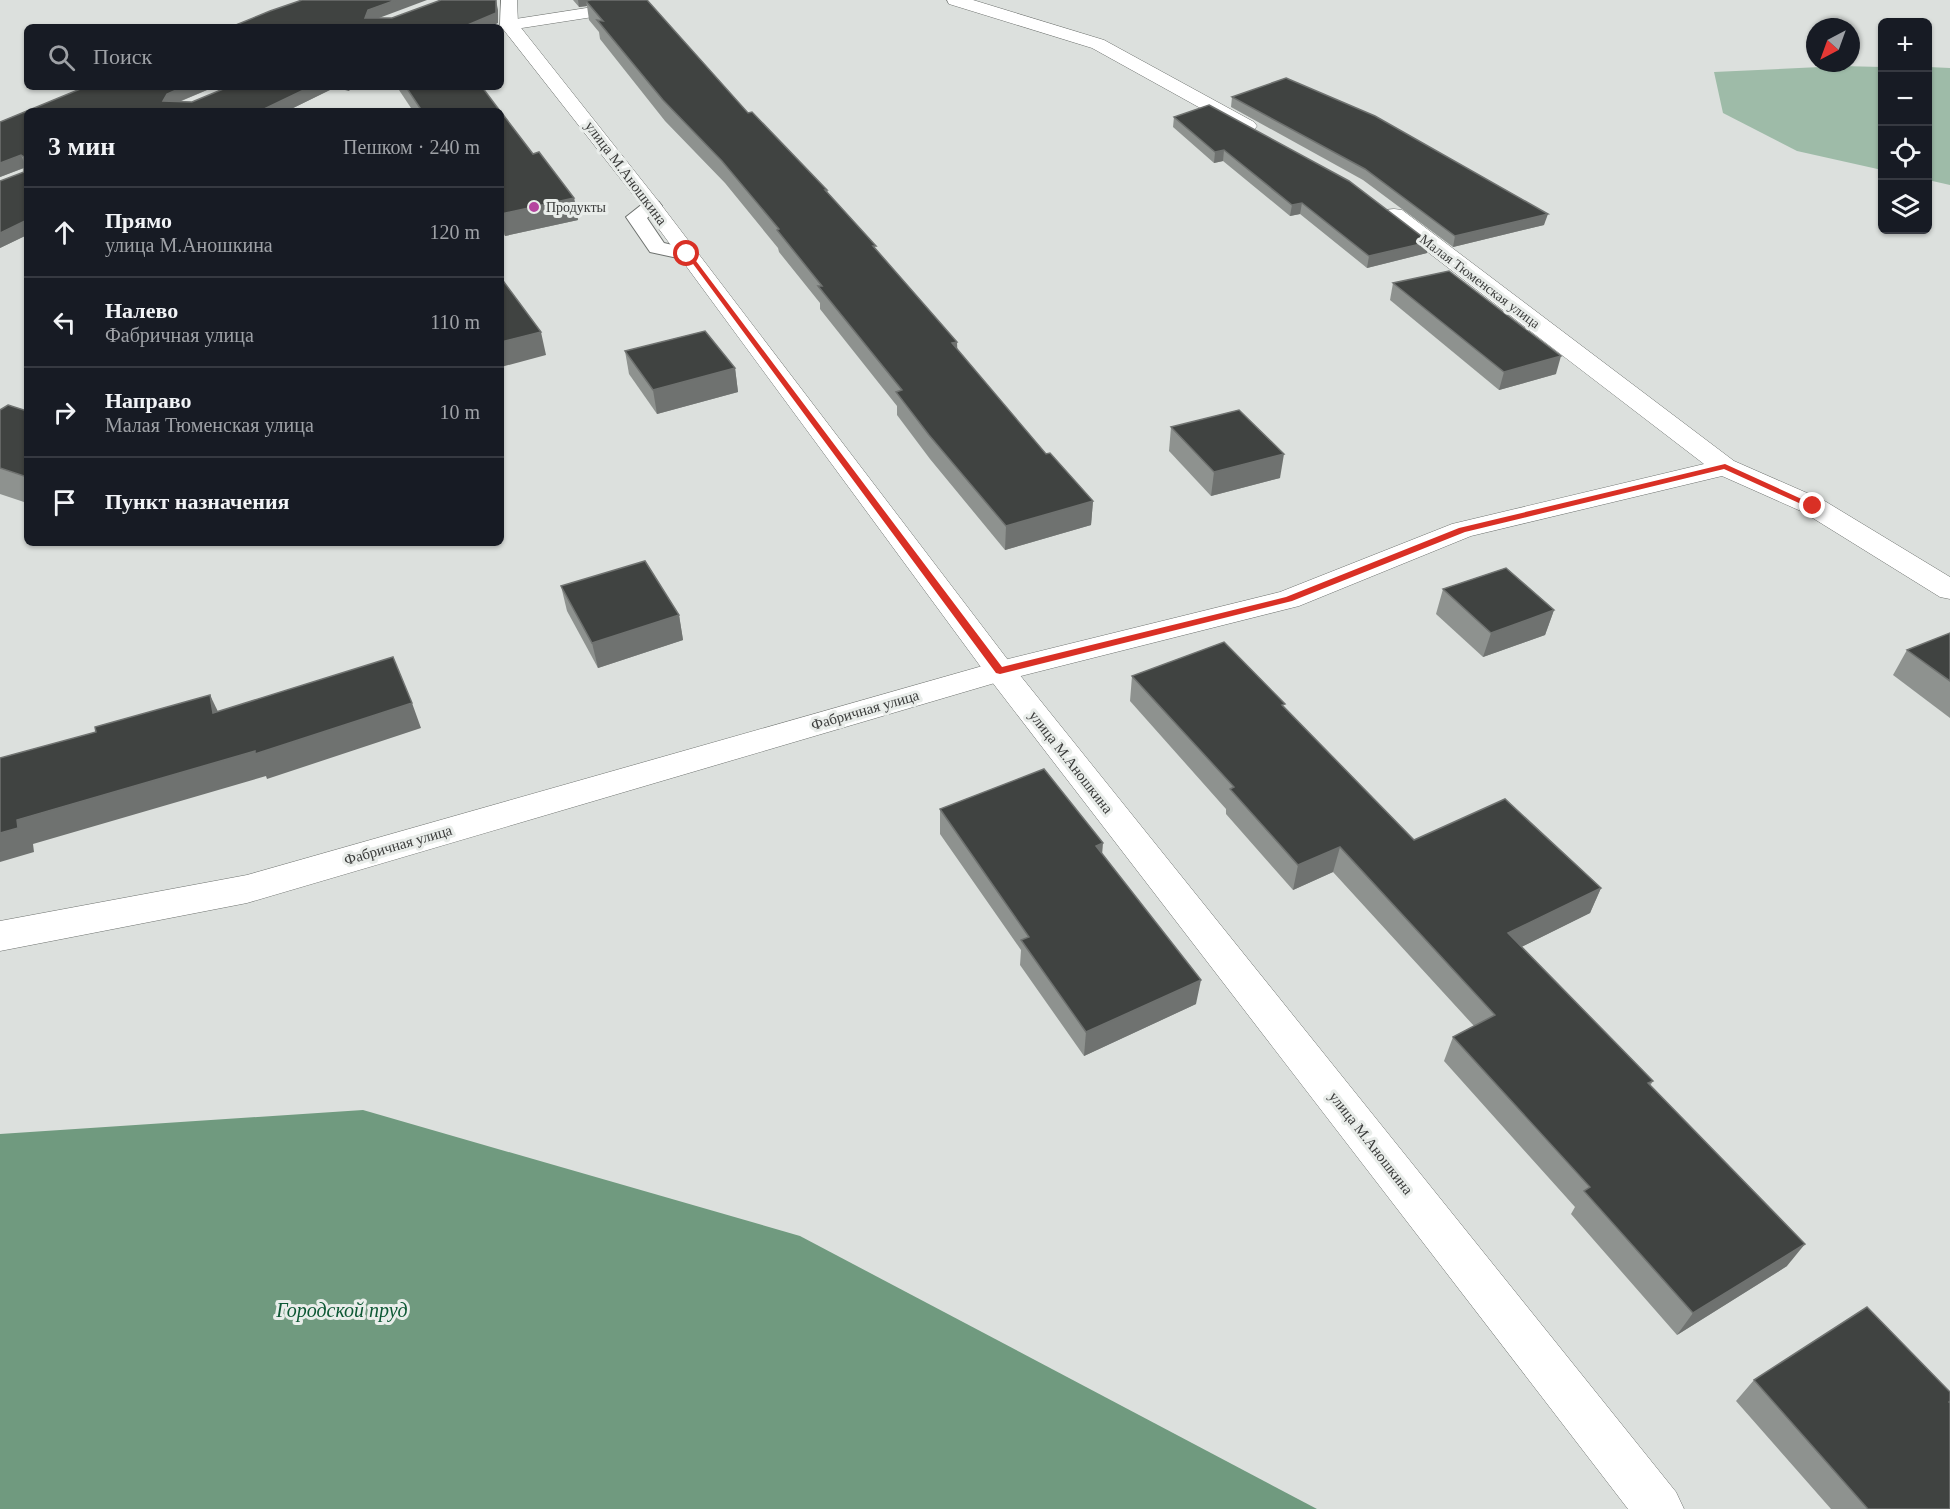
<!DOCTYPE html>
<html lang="ru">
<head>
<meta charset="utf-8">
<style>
  :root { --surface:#171b24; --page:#20242c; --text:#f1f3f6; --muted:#9ea1a6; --line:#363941 }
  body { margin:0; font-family:"Times New Roman",serif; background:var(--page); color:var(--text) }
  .controls { position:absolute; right:18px; top:18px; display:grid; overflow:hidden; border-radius:9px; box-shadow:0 2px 4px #0004 }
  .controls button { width:54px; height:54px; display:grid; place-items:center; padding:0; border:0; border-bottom:2px solid var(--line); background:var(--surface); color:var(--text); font:30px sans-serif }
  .compass { position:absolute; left:1806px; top:18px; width:54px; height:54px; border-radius:50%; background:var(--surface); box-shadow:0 2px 4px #0004; rotate:221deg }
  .stop { position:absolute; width:18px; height:18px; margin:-14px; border:4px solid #d93025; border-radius:50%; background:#fff }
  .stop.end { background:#d93025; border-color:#fff; box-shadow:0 2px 6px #0008 }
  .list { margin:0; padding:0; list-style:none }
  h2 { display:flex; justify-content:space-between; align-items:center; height:78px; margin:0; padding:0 24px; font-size:26px }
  h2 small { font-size:20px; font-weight:400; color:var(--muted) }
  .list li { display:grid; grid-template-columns:39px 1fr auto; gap:18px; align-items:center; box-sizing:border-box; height:90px; padding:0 24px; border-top:2px solid var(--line) }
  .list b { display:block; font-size:22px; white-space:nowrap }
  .list p { margin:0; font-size:20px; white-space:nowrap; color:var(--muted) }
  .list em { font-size:20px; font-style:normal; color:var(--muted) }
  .icon { flex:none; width:33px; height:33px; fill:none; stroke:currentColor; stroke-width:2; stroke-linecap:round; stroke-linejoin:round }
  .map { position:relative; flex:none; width:1950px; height:1509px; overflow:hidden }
  .search { position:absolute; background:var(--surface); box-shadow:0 2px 4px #0004; left:24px; top:24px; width:480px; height:66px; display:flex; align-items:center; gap:15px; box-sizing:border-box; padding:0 21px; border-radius:9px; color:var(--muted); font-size:22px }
  .panel { position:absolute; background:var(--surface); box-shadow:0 2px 4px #0004; left:24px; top:108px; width:480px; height:438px; border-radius:9px }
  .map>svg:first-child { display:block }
</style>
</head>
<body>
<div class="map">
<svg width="1950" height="1509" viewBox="0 0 1950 1509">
  <rect width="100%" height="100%" fill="#dce0dd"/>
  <g fill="#9ebba8">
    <polygon points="1841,66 1882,67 1882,170 1797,151 1723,113 1714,72"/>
    <polygon points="1928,67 1950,68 1950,185 1928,180"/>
  </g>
  <polygon fill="#709a7f" points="363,1110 800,1236 1317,1509 0,1509 0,1134"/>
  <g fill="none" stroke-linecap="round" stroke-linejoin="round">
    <g stroke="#6e726f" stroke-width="2">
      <polygon id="service" points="652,200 659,202 662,206 647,218 664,243 694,250 697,254 694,258 687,260 650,252 626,217 645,202"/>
    </g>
    <g stroke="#6e726f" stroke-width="1">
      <g id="minor">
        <polygon points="947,0 973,0 1104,40 1254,122 1257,126 1254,130 1240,130 1092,48 949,4"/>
        <polygon points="632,1 638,2 640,6 638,10 509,30 503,29 500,25 503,21 509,20"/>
        <polygon points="1394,209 1402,210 1734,461 1823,500 1950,577 1950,599 1940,597 1803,512 1722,476 1471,536 1299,606 1005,680 247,903 0,951 0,921 247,875 1000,661 1280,592 1452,524 1704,464 1386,220 1383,215 1386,210"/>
      </g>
    </g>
    <g stroke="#6e726f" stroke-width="1">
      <polygon id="tertiary" points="501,0 517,0 518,24 659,202 1011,664 1676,1492 1684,1509 1628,1509 989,678 645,210 503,29 500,25"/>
    </g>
    <use href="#service" fill="#fff" fill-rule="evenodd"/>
    <use href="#minor" fill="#fff" fill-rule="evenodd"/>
    <use href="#tertiary" fill="#fff" fill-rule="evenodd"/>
  </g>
  <g fill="#8e928f">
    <polygon points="573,0 647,0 748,113 827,190 828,193 876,249 957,349 1046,454 1093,501 1091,525 1005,550 930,459 897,415 897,406 820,309 820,303 779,252 778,248 725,183 665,121 600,39 599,32 589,20 587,6 579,7"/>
    <polygon points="85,87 214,87 179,102 192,102 228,87 356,87 348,91 336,87 287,111 27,111 27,235 0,248 24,172 24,168 0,177 0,122"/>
    <polygon points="397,87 482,87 500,111 413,111"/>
    <polygon points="1232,97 1544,225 1453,247 1363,180 1231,107"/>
    <polygon points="501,112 533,154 574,198 578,220 505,236 501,229"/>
    <polygon points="1174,117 1427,253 1367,268 1300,214 1290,216 1223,161 1214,163 1173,127"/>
    <polygon points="1393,283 1556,374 1499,390 1390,300"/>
    <polygon points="625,351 735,368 738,392 657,414 629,374"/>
    <polygon points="0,410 27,411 27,503 0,494"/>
    <polygon points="1171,427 1280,478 1211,496 1169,451"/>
    <polygon points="561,586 679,615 683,640 598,668 567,611"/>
    <polygon points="1443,589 1554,610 1545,635 1483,657 1436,614"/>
    <polygon points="1950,633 1950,718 1893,675 1907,650"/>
    <polygon points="1132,676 1285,708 1414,840 1601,888 1590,913 1521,947 1653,1081 1650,1086 1787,1266 1677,1335 1571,1214 1575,1207 1444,1061 1453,1037 1474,1026 1333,872 1293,890 1226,814 1226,809 1130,701"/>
    <polygon points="940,809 1102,854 1196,1004 1084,1056 1020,965 1021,950 940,834"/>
    <polygon points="1754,1380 1950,1392 1949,1402 1950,1509 1831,1509 1736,1401"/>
  </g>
  <g fill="#6f7270">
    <polygon points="396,0 427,0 371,21 365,18 368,10"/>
    <polygon points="496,0 498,10 498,23 490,27 463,27"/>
    <polygon points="578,0 622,0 586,1 587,6 579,7"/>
    <polygon points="183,87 214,87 171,105 163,101 167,94"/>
    <polygon points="310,87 336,87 287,111 260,111"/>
    <polygon points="347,87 356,87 348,91"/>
    <polygon points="1224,150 1223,161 1214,163 1215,152"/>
    <polygon points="21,155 26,167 0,177 0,163"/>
    <polygon points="574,198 578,220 505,236 501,214"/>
    <polygon points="1302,203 1300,214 1290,216 1292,205"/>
    <polygon points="1548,214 1544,225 1453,247 1455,236"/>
    <polygon points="27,220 27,235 0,248 0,233"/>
    <polygon points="1429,242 1427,253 1367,268 1369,256"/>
    <polygon points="541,332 546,355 501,367 501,342"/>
    <polygon points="957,342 958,365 952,343"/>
    <polygon points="1561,356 1556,374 1499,390 1504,372"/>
    <polygon points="735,368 738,392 657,414 653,390"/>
    <polygon points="1284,454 1280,478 1211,496 1214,472"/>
    <polygon points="1093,501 1091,525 1005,550 1006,526"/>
    <polygon points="1554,610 1545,635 1483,657 1491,633"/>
    <polygon points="679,615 683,640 598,668 592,643"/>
    <polygon points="210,695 222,720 213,713"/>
    <polygon points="412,703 421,728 267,779 266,776 33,844 34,852 0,862 0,833 17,820"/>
    <polygon points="1103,843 1101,868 1096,846"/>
    <polygon points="1340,847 1333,872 1293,890 1298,865"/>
    <polygon points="1601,888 1590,913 1499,958 1508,933"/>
    <polygon points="1201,980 1196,1004 1084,1056 1086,1032"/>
    <polygon points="1805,1244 1787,1266 1677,1335 1693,1313"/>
  </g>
  <g fill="#404341" stroke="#6f7270" stroke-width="1.5">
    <polygon points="302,0 396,0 368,10 365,18 392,18 441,0 496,0 496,13 463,27 231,27 270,11"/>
    <polygon points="591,0 647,0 748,113 752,112 827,190 825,190 876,246 873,246 957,342 952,343 1046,454 1050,453 1093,501 1006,526 929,435 896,392 902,390 818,286 822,286 777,230 779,229 722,161 663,100 597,20 603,21 586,1"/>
    <polygon points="1286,78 1375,116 1548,214 1455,236 1365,169 1232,97"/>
    <polygon points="85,87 183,87 167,94 163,101 192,102 228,87 310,87 260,111 27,111 27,220 0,233 0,181 24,172 24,157 21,155 0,163 0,122"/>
    <polygon points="406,87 482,87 500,111 422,111"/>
    <polygon points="1209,105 1349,181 1429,242 1369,256 1302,203 1292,205 1224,150 1215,152 1174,117"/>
    <polygon points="501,112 533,154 539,152 574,198 501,214"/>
    <polygon points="1449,271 1561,356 1504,372 1393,283"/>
    <polygon points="501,278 541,332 501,342"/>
    <polygon points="705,331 735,368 653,390 625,351"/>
    <polygon points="8,405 27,411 27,477 0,468 0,410"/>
    <polygon points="1239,410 1284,454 1214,472 1171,427"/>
    <polygon points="645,561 679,615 592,643 561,586"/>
    <polygon points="1506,568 1554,610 1491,633 1443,589"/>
    <polygon points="1950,633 1950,681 1907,650"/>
    <polygon points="1224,642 1285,704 1282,705 1414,840 1505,799 1601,888 1508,933 1653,1081 1648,1083 1805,1244 1693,1313 1584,1191 1590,1187 1453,1037 1495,1015 1340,847 1298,865 1230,789 1234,787 1132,676"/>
    <polygon points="393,657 412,703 255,754 255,751 17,820 18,828 0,833 0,758 96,732 95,727 210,695 213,713"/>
    <polygon points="1044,769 1103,843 1096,846 1201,980 1086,1032 1021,940 1029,937 940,809"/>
    <polygon points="1867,1307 1950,1392 1950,1401 1949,1402 1950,1403 1950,1509 1868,1509 1754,1380"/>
  </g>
  <polygon fill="#d93025" points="685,253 690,253 1002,667 1286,597 1459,528 1725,464 1817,506 1810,508 1724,469 1465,532 1292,601 1000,674 996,673"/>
  <circle fill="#b5449f" stroke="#e9edea" stroke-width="2" cx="534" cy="207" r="6"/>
  <g text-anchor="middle" stroke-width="6" stroke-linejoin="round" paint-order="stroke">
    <g font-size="14" fill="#3b3c3b" stroke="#e9edea" text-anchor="start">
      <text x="546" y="212">Продукты</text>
    </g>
    <g font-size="14" fill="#3b3c3b" stroke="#e9edea">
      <text transform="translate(1480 281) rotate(37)" y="5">Малая Тюменская улица</text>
    </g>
    <g font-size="15" fill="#3b3c3b" stroke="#e9edea">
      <text transform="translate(626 173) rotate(53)" y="5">улица М.Аношкина</text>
      <text transform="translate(865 710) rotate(-16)" y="5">Фабричная улица</text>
      <text transform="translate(1071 762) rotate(52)" y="5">улица М.Аношкина</text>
      <text transform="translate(398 845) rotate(-16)" y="5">Фабричная улица</text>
      <text transform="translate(1371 1143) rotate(52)" y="5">улица М.Аношкина</text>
    </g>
    <g font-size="20" font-style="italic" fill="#0d5834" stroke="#e9edea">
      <text x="342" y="1317">Городской пруд</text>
    </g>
  </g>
</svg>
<div class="controls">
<button>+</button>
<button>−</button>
<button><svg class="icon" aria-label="locate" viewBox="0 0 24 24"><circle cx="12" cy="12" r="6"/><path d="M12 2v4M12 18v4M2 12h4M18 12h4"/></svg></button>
<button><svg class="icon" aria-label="layers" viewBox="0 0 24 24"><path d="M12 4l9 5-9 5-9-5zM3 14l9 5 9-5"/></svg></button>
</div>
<svg class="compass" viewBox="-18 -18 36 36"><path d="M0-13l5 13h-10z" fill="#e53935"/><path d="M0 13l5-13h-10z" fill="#9ea1a6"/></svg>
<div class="stop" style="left:687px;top:254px"></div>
<div class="stop end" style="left:1813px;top:506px"></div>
<div class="search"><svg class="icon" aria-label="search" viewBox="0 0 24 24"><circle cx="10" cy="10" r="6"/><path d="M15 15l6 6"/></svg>Поиск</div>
<section class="panel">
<h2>3 мин<small>Пешком · 240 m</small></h2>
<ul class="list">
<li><svg class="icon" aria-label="ahead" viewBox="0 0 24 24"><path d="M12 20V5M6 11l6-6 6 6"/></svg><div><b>Прямо</b><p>улица М.Аношкина</p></div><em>120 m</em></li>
<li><svg class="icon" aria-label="left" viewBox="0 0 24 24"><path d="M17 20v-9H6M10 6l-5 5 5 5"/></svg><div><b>Налево</b><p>Фабричная улица</p></div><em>110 m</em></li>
<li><svg class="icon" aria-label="right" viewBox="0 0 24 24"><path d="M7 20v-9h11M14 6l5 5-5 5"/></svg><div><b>Направо</b><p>Малая Тюменская улица</p></div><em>10 m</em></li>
<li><svg class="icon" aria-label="arrive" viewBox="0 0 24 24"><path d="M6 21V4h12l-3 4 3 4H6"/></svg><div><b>Пункт назначения</b></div></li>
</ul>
</section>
</div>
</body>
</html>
